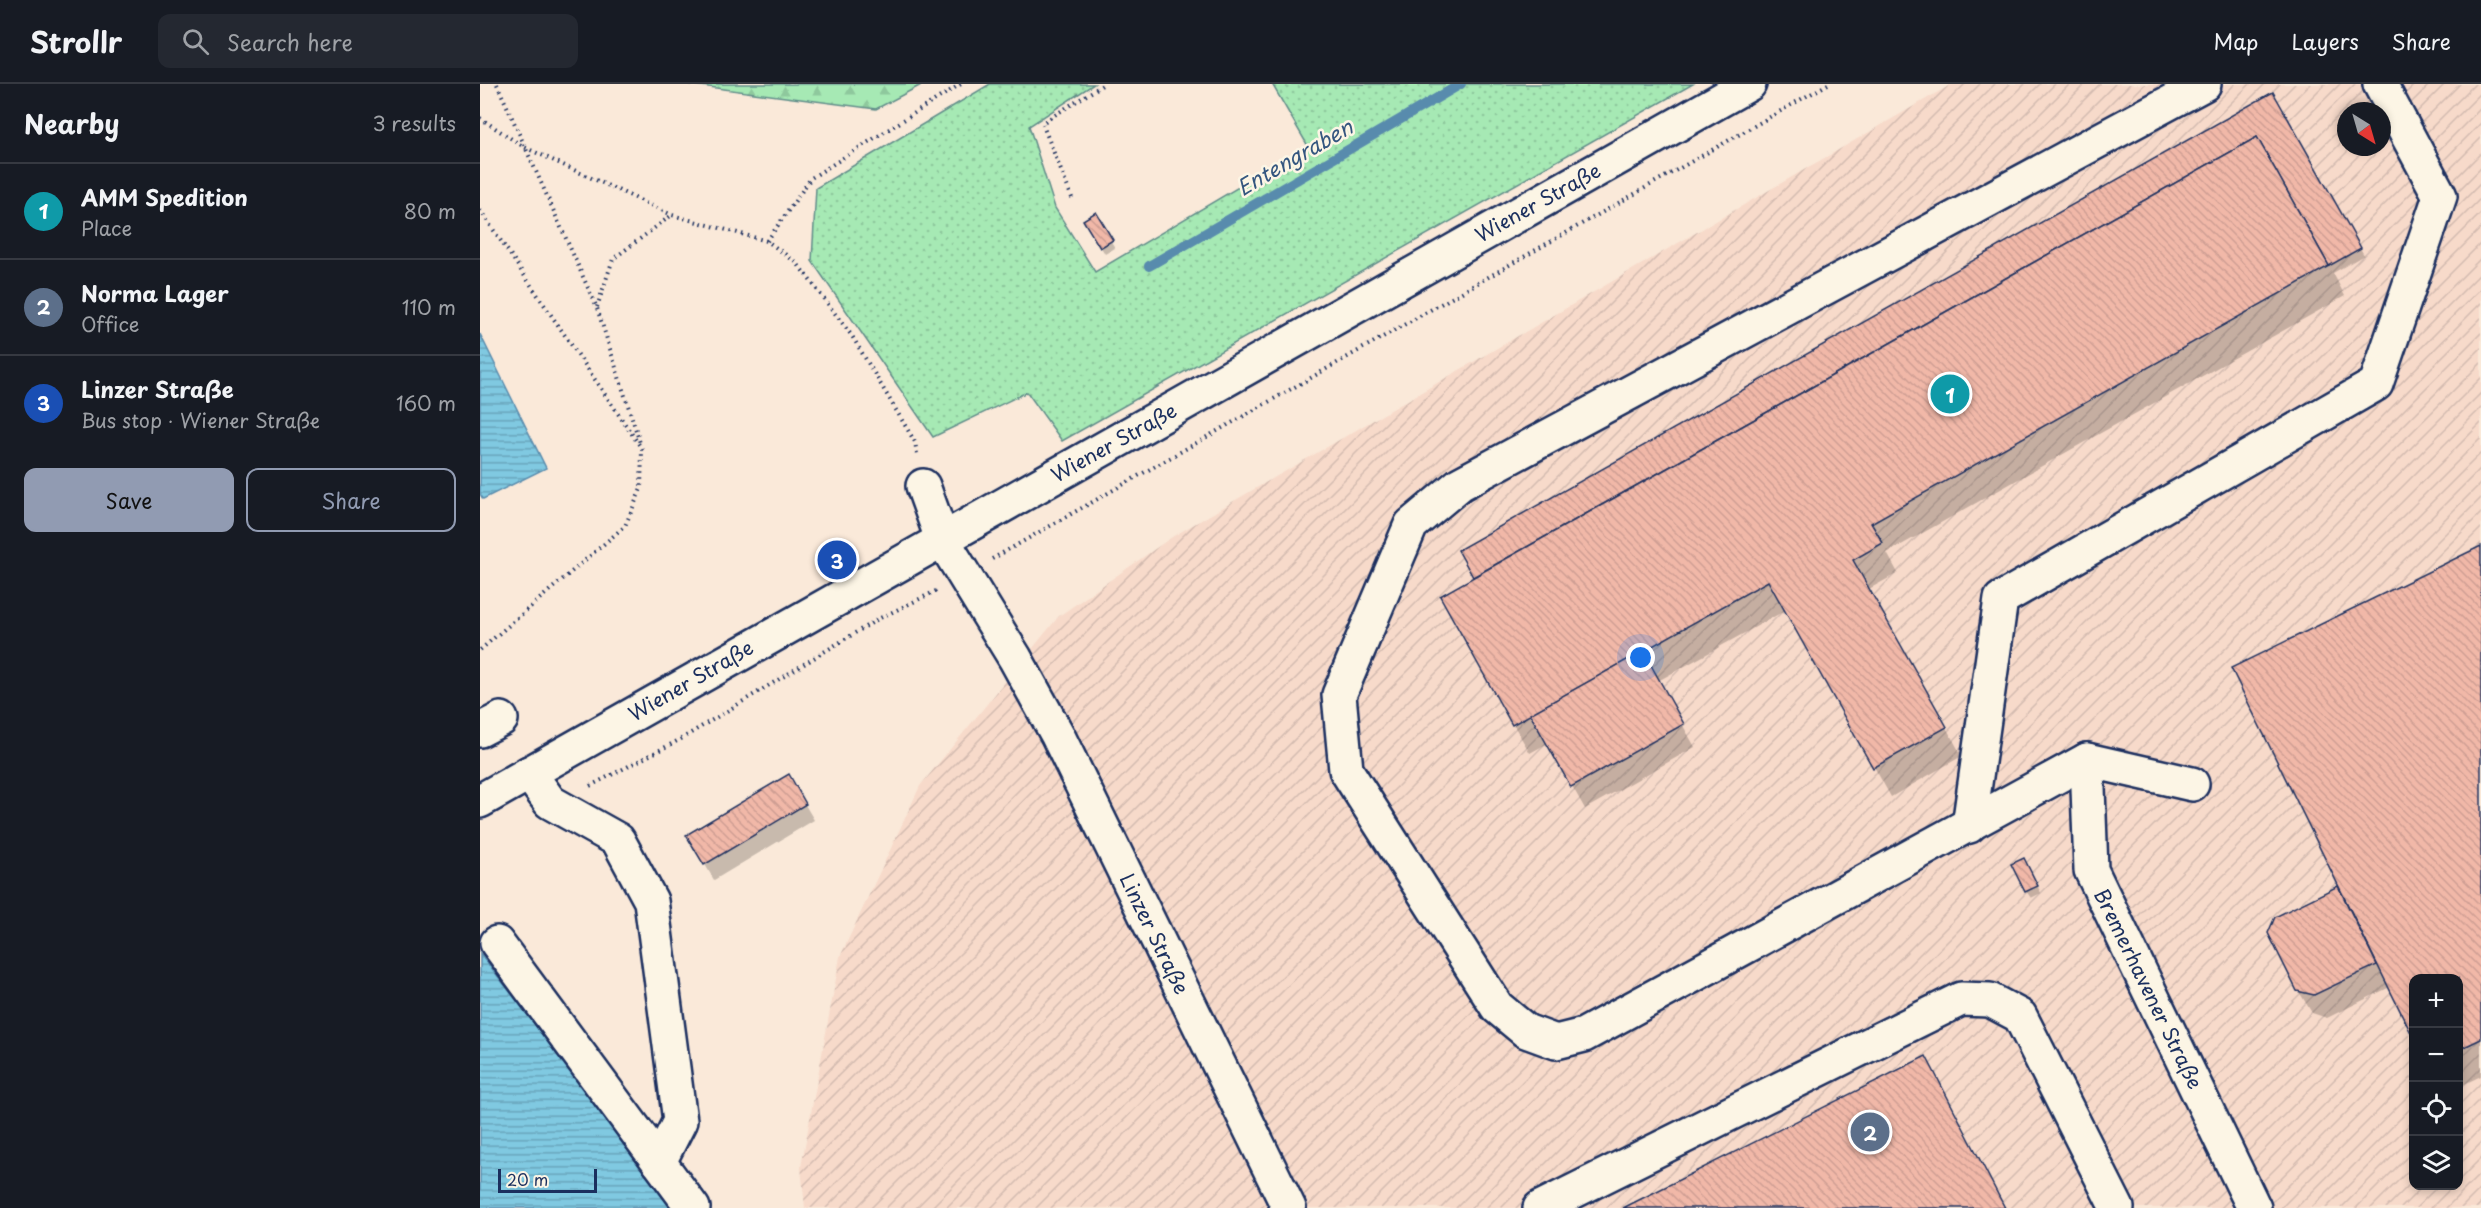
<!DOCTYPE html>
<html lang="en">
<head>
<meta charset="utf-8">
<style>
  :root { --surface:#171b24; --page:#242831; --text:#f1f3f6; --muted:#9ea1a6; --line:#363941; --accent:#919bb2 }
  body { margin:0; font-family:"Playpen Sans",sans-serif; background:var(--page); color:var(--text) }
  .controls { position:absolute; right:18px; bottom:18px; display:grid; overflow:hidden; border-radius:12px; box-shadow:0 3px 9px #0003 }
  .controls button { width:54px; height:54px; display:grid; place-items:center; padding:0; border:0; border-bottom:2px solid var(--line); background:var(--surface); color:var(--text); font:30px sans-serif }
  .compass { position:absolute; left:1857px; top:18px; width:54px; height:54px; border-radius:50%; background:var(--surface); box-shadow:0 3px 9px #0003; rotate:143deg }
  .scale { position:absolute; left:18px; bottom:15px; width:99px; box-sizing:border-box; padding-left:6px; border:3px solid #1b2f5e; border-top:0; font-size:16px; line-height:21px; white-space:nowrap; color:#1b2f5e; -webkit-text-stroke:4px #fcf5e5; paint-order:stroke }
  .you { position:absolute; left:1161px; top:574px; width:21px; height:21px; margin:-15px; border:4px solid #fff; border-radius:50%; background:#1a73e8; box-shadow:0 0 0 9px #1a73e833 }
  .badge { display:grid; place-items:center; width:39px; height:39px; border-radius:50%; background:var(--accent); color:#fff; font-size:20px; font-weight:700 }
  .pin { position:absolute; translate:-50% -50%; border:3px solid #fff; box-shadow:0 2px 6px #0006 }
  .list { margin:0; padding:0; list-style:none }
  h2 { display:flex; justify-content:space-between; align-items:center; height:78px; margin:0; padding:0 24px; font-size:26px }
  h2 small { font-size:20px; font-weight:400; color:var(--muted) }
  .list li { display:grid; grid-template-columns:39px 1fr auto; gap:18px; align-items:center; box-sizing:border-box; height:96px; padding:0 24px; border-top:2px solid var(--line) }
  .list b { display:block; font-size:22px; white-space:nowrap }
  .list p { margin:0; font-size:20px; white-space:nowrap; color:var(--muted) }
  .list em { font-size:20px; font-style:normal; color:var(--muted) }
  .actions { display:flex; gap:12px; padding:18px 24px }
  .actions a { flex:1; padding:14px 0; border:2px solid var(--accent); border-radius:12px; text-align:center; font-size:21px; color:var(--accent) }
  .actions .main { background:var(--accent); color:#111 }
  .icon { flex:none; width:33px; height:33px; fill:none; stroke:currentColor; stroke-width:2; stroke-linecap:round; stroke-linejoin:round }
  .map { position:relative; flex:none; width:2001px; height:1124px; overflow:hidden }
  header { display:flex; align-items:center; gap:36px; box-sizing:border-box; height:84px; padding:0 30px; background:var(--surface); border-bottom:2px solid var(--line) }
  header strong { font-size:28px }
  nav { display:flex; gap:33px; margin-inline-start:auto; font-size:21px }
  .search { width:420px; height:54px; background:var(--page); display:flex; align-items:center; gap:15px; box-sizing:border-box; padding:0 21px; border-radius:12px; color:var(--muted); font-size:22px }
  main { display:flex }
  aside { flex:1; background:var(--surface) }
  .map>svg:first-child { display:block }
</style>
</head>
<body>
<header>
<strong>Strollr</strong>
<div class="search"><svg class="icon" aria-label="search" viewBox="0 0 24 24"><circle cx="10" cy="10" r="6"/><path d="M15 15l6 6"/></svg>Search here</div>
<nav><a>Map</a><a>Layers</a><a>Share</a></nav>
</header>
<main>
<aside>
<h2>Nearby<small>3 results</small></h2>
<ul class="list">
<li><span class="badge" style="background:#0f9aa8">1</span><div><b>AMM Spedition</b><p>Place</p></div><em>80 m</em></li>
<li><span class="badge" style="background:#5c6f8a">2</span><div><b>Norma Lager</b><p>Office</p></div><em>110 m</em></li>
<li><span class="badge" style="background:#1a4fb4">3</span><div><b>Linzer Straße</b><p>Bus stop · Wiener Straße</p></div><em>160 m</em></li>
</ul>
<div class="actions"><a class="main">Save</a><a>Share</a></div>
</aside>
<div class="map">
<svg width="2001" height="1124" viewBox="0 0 2001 1124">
  <defs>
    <pattern id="industrial-furrows" width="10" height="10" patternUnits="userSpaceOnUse" patternTransform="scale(1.5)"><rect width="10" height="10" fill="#f7daca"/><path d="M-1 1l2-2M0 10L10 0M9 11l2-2" fill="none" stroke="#d3bbb0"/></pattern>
    <pattern id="grass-dots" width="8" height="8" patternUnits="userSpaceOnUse" patternTransform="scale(1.5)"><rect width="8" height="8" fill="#a6e9b4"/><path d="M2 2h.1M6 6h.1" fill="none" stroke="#8ec89d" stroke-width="1.8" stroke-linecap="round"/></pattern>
    <pattern id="forest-firs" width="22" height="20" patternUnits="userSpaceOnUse" patternTransform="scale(1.5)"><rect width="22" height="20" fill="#a6e9b4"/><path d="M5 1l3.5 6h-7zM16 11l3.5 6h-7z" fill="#8ec89d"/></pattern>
    <pattern id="water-rules" width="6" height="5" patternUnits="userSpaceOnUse" patternTransform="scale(1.5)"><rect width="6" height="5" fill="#80c9e1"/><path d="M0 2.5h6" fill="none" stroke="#68a4ba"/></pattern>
    <pattern id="building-back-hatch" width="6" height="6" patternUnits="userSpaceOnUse" patternTransform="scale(1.5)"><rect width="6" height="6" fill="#f1b8a8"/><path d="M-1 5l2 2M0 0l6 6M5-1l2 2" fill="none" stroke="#ce9e93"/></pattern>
  </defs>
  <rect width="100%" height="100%" fill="#fae9d9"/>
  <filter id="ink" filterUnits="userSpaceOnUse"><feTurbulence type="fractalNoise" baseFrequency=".0167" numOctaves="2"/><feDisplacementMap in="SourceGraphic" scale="12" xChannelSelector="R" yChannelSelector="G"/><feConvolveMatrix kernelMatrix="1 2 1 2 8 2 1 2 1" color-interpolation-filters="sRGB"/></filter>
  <g filter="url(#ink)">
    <path fill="url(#industrial-furrows)" fill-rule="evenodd" d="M 1472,0 L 2001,0 L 2001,1124 L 325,1124 L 321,1083 L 360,873 L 440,702 L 579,532 L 692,453 ZM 1866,27 L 1902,27 L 1902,63 L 1866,63 ZM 1934,894 L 1978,894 L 1978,1102 L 1934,1102 Z"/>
    <polygon fill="url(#grass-dots)" stroke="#608c89" stroke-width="1.5" points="510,0 614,0 549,42 575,124 615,188 828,62 792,0 1213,0 582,357 547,308 453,353 332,177 336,104"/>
    <polygon fill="url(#forest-firs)" stroke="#608c89" stroke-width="1.5" points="206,0 443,0 396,25"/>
    <g fill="url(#water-rules)" stroke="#588bad" stroke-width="1.5">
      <polygon points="0,250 66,384 3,415 0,410"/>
      <polygon points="0,869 196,1124 0,1124"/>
    </g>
    <g fill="#0003">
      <polygon points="1793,10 1884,171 1853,189 1865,212 1407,469 1418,489 1389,505 1482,672 1411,713 1306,526 1178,597 1215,663 1105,725 1068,659 1050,669 1033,640 995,494 980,467"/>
      <polygon points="615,130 635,164 625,170 605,137"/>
      <polygon points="2001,464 2001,992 1978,1003 1978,894 1934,894 1910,903 1847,934 1832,929 1818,906 1796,834 1860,802"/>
      <polygon points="308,692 334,736 234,796 208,751"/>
      <polygon points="1548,783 1561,809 1551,814 1546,807"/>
    </g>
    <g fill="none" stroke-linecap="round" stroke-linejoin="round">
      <polyline stroke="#588bad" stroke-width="10" points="669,182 981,0"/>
    </g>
    <g fill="url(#building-back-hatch)" stroke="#1b2f5e" stroke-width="1.5">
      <polygon points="1793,8 1881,164 1849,182 1777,53 993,493 978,466"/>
      <polygon points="1777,53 1849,182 1391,439 1403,459 1373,476 1467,643 1393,684 1288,497 1032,641 960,512"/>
      <polygon points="616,128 633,156 620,164 603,136"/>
      <polygon points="2001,462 2001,955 1978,966 1978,894 1934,894 1934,955 1751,584"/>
      <polygon points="1163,567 1204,640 1091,703 1050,630"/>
      <polygon points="309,690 326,720 224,781 206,751"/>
      <polygon points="1544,774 1558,802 1545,808 1531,780"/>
      <polygon points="1858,802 1897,881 1834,911 1817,907 1788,849 1795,833"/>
      <polygon points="1446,972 1525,1124 1143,1124"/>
    </g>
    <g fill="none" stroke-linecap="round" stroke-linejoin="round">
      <g stroke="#1b2f5e" stroke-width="38">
        <g id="minor">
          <polyline points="443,402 462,455 535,574 577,650 809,1124"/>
          <polyline points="0,646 21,635"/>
          <polyline points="1607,676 1611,786 1774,1124"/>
          <polyline points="49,689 70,718 138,756 171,817 200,1037 179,1078"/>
          <polyline points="1712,700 1607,676 1104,951 1076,958 1046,947 1017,923 866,686 859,611 931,441 980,400 1724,0"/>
          <polyline points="1489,742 1521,515 1896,300 1960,112 1900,0"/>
          <polyline points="17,859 213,1124"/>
          <polyline points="1060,1124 1481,915 1510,916 1540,932 1637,1124"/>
        </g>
      </g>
      <g stroke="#1b2f5e" stroke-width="38">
        <polyline id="major" points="0,717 1269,0"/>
      </g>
      <g stroke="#1b2f5e" stroke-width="4" stroke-dasharray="1.5 4.5" stroke-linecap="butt">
        <polyline points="17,0 117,224 160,359"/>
        <polyline points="0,34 44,63 192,131 287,157 317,179 372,252 435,358 437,370"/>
        <polyline points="592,114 562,39 624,0"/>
        <polyline points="0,126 162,365 161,405 145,442 0,566"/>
        <polyline points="287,157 331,94 481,0"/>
        <polyline points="117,223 133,175 192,131"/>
        <polyline points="512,475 1348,0"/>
        <polyline points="110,702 201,655 398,535 456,507"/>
      </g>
      <use href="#minor" stroke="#fcf5e5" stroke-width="33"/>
      <use href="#major" stroke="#fcf5e5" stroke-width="33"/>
    </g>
  </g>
  <g text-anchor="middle" stroke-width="5" stroke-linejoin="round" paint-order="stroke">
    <g font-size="20" fill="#1b2f5e" stroke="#fcf5e5">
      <text transform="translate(1058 119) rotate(-29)" y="7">Wiener Straße</text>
      <text transform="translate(634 359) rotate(-29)" y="7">Wiener Straße</text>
      <text transform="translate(211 597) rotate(-30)" y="7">Wiener Straße</text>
      <text transform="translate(674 850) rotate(64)" y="7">Linzer Straße</text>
      <text transform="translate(1668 905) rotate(64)" y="7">Bremerhavener Straße</text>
    </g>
    <g font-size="21" font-style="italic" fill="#34567f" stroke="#fcf5e5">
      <text transform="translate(815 74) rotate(-30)" y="7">Entengraben</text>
    </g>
  </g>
</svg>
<div class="controls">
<button>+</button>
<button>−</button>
<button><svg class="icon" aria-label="locate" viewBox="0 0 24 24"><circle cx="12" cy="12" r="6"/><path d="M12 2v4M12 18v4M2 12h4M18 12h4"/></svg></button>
<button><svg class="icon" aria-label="layers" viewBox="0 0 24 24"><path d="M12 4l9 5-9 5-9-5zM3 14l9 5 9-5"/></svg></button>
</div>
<svg class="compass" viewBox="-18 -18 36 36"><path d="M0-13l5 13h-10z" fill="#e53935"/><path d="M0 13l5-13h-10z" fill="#9ea1a6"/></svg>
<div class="scale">20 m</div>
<div class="you"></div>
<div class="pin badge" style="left:1470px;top:310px;background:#0f9aa8">1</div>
<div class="pin badge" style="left:1390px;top:1048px;background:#5c6f8a">2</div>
<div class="pin badge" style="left:357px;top:476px;background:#1a4fb4">3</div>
</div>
</main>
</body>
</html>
